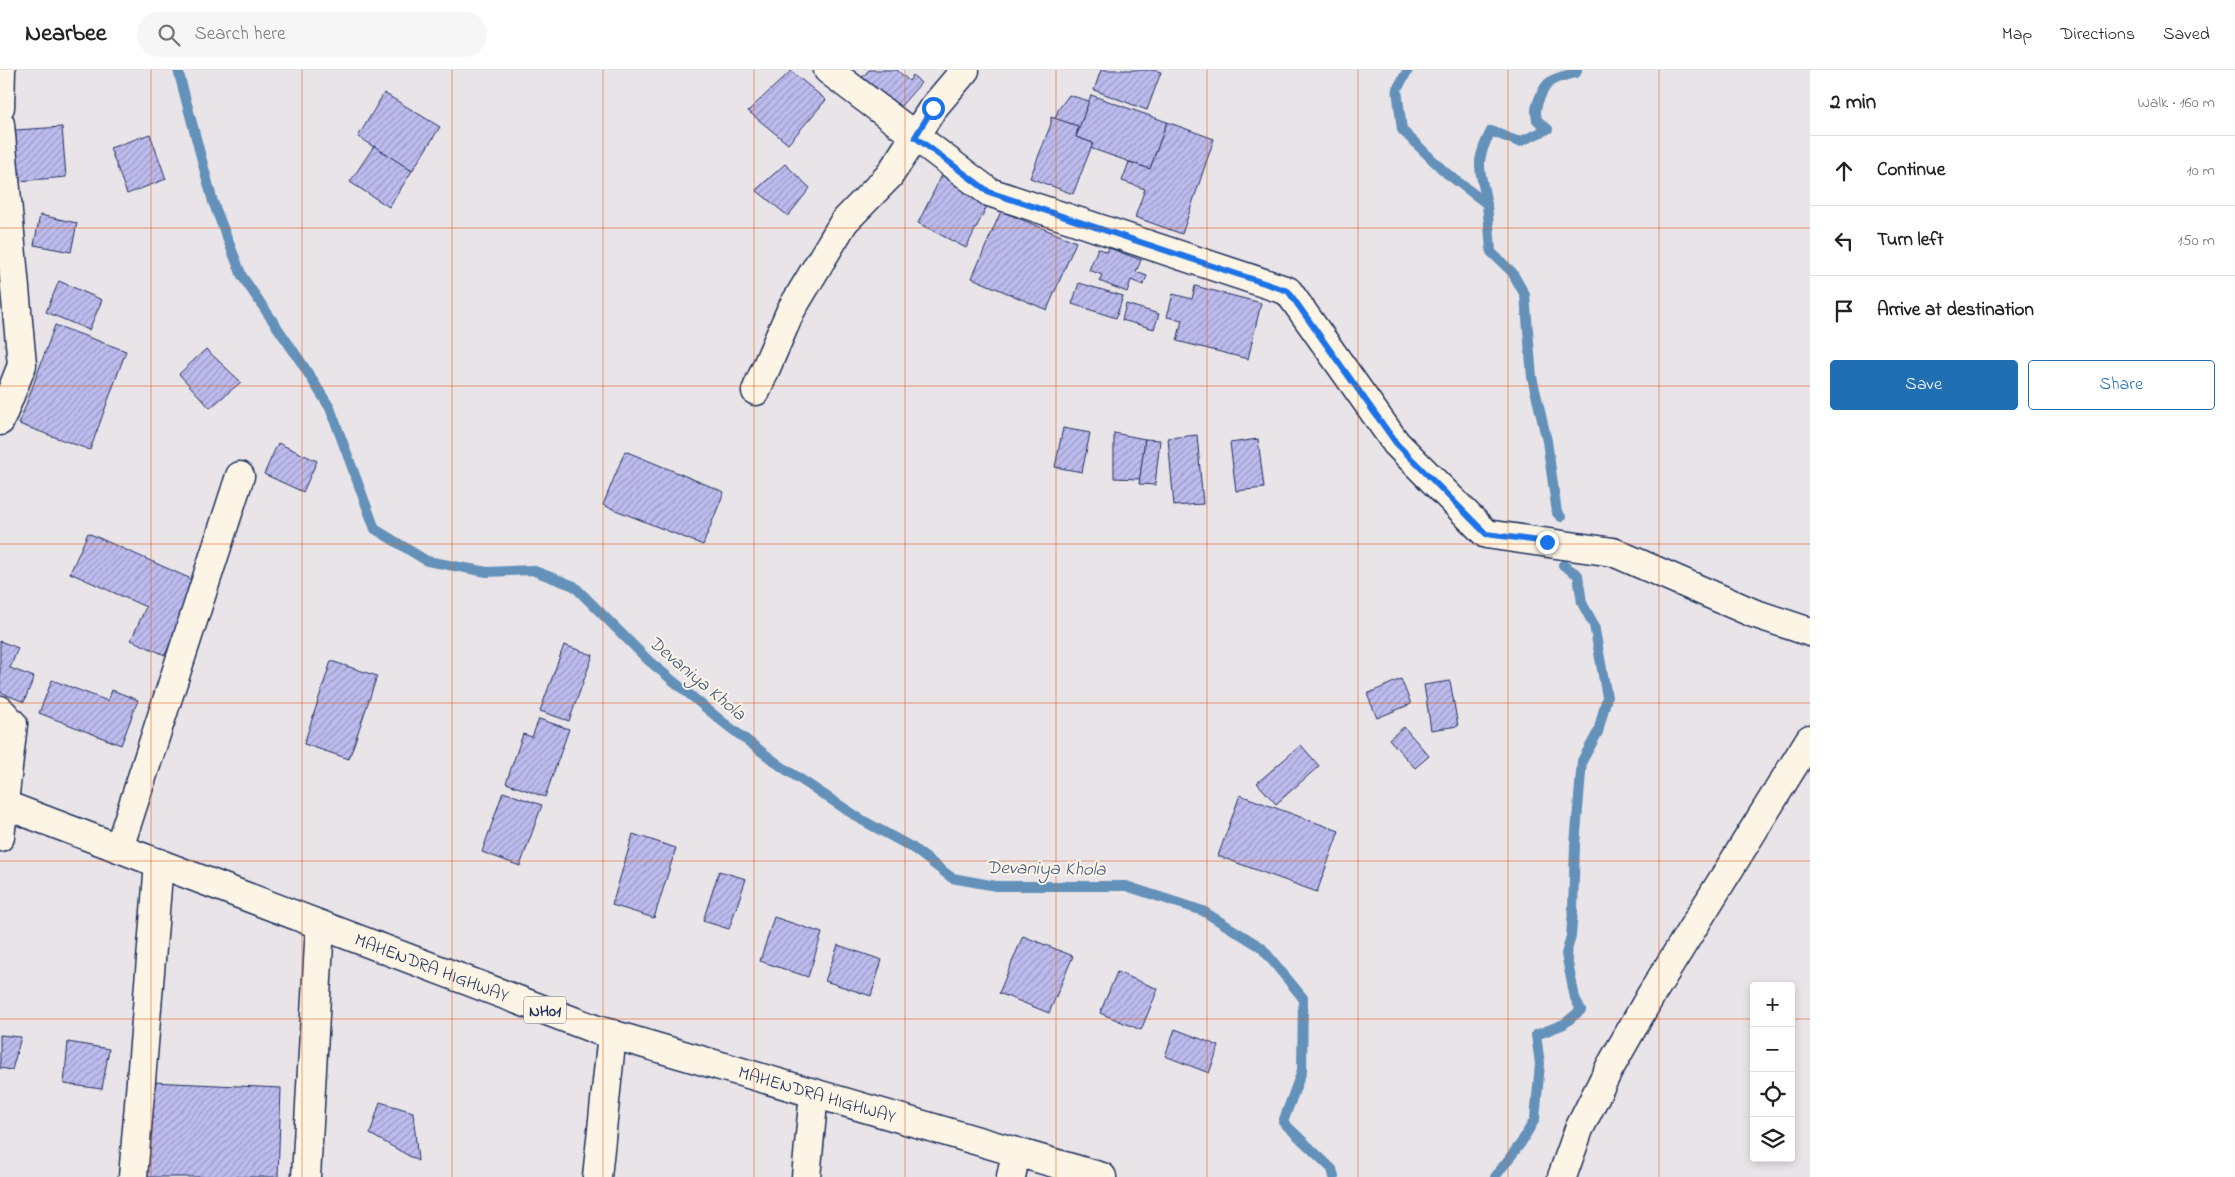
<!DOCTYPE html>
<html lang="en">
<head>
<meta charset="utf-8">
<style>
  :root { --surface:#fff; --page:#f6f6f6; --text:#222; --muted:#767676; --line:#e0e0e0; --accent:#1f6fb2 }
  body { margin:0; font-family:"Indie Flower",sans-serif; background:var(--page); color:var(--text) }
  .controls { position:absolute; right:15px; bottom:15px; display:grid; overflow:hidden; border-radius:5px; box-shadow:0 2px 8px #0003 }
  .controls button { width:45px; height:45px; display:grid; place-items:center; padding:0; border:0; border-bottom:1px solid var(--line); background:var(--surface); color:var(--text); font:25px sans-serif }
  .stop { position:absolute; width:15px; height:15px; margin:-11px; border:4px solid #1a73e8; border-radius:50%; background:#fff }
  .stop.end { background:#1a73e8; border-color:#fff; box-shadow:0 1px 5px #0008 }
  .list { margin:0; padding:0; list-style:none }
  h2 { display:flex; justify-content:space-between; align-items:center; height:65px; margin:0; padding:0 20px; font-size:21px }
  h2 small { font-size:16px; font-weight:400; color:var(--muted) }
  .list li { display:grid; grid-template-columns:32px 1fr auto; gap:15px; align-items:center; box-sizing:border-box; height:70px; padding:0 20px; border-top:1px solid var(--line) }
  .list b { display:block; font-size:19px; white-space:nowrap }
  .list em { font-size:16px; font-style:normal; color:var(--muted) }
  .actions { display:flex; gap:10px; padding:15px 20px }
  .actions a { flex:1; padding:11px 0; border:1px solid var(--accent); border-radius:5px; text-align:center; font-size:18px; color:var(--accent) }
  .actions .main { background:var(--accent); color:#fff }
  .icon { flex:none; width:28px; height:28px; fill:none; stroke:currentColor; stroke-width:2; stroke-linecap:round; stroke-linejoin:round }
  .map { position:relative; flex:none; width:1810px; height:1107px; overflow:hidden }
  header { display:flex; align-items:center; gap:30px; box-sizing:border-box; height:70px; padding:0 25px; background:var(--surface); border-bottom:1px solid var(--line) }
  header strong { font-size:24px }
  nav { display:flex; gap:28px; margin-inline-start:auto; font-size:18px }
  .search { width:350px; height:45px; background:var(--page); display:flex; align-items:center; gap:12px; box-sizing:border-box; padding:0 18px; border-radius:28px; color:var(--muted); font-size:19px }
  main { display:flex }
  aside { flex:1; background:var(--surface) }
  .map>svg:first-child { display:block }
</style>
</head>
<body>
<header>
<strong>Nearbee</strong>
<div class="search"><svg class="icon" aria-label="search" viewBox="0 0 24 24"><circle cx="10" cy="10" r="6"/><path d="M15 15l6 6"/></svg>Search here</div>
<nav><a>Map</a><a>Directions</a><a>Saved</a></nav>
</header>
<main>
<div class="map">
<svg width="1810" height="1107" viewBox="0 0 1810 1107">
  <defs>
    <pattern id="building-hatch" width="6" height="6" patternUnits="userSpaceOnUse" patternTransform="scale(1.25)"><rect width="6" height="6" fill="#bebcee"/><path d="M-1 1l2-2M0 6l6-6M5 7l2-2" fill="none" stroke="#9a99c4"/></pattern>
  </defs>
  <rect width="100%" height="100%" fill="#e9e4e8"/>
  <filter id="ink" filterUnits="userSpaceOnUse"><feTurbulence type="fractalNoise" baseFrequency=".02" numOctaves="2"/><feDisplacementMap in="SourceGraphic" scale="10" xChannelSelector="R" yChannelSelector="G"/><feConvolveMatrix kernelMatrix="1 2 1 2 8 2 1 2 1" color-interpolation-filters="sRGB"/></filter>
  <g filter="url(#ink)">
    <g fill="none" stroke-linecap="round" stroke-linejoin="round">
      <g stroke="#6491b9" stroke-width="10">
        <polyline points="178,0 213,132 242,206 301,292 330,338 375,459 427,491 487,502 532,500 574,516 649,591 724,653 782,697 862,750 913,778 952,808 996,816 1126,816 1203,841 1261,877 1303,928 1302,1001 1283,1052 1332,1099 1334,1107"/>
        <polyline points="1408,0 1397,19 1402,60 1445,102 1487,134"/>
        <path d="M 1561,447 L 1557,443 L 1547,371 L 1532,307 L 1525,225 L 1512,202 L 1491,182 C 1490,167 1489,151 1487,136 C 1482,100 1472,97 1491,61 L 1519,72 L 1548,59 L 1537,50 C 1535,40 1536,36 1540,27 C 1548,7 1557,8 1576,3 L 1577,0"/>
        <polyline points="1495,1107 1521,1073 1535,1049 1540,994 1536,965 1564,954 1581,940 1575,928 1566,884 1571,866 1573,840 1575,775 1582,691 1598,662 1607,627 1594,555 1582,533 1578,505 1563,495"/>
      </g>
    </g>
    <g fill="url(#building-hatch)" stroke="#1b2f5e">
      <polygon points="869,0 897,0 909,11 913,5 921,13 892,46 857,13"/>
      <polygon points="1101,0 1154,0 1161,2 1147,40 1094,20"/>
      <polygon points="791,1 826,30 788,74 748,41"/>
      <polygon points="384,23 440,57 412,101 358,67"/>
      <polygon points="1069,25 1089,31 1076,67 1078,56 1055,49 1058,40"/>
      <polygon points="1091,25 1167,52 1150,99 1090,78 1093,73 1076,67"/>
      <polygon points="1051,47 1078,56 1076,67 1093,73 1073,124 1030,108 1051,54"/>
      <polygon points="1167,52 1214,69 1182,164 1135,147 1145,119 1122,111 1129,92 1150,99"/>
      <polygon points="62,57 66,107 19,111 15,60"/>
      <polygon points="150,64 166,109 127,124 110,78"/>
      <polygon points="374,76 412,101 389,137 350,112"/>
      <polygon points="785,94 810,118 788,146 756,120"/>
      <polygon points="942,105 990,130 966,178 918,153"/>
      <polygon points="1001,141 1076,172 1047,240 972,208"/>
      <polygon points="40,145 77,153 71,182 34,175"/>
      <polygon points="1098,178 1107,182 1109,178 1141,190 1136,202 1147,206 1143,215 1131,210 1127,222 1099,211 1102,205 1089,200"/>
      <polygon points="59,211 102,230 89,260 46,242"/>
      <polygon points="1079,213 1123,226 1116,248 1072,234"/>
      <polygon points="1195,216 1261,233 1248,289 1177,271 1182,250 1167,247 1173,224 1192,229"/>
      <polygon points="1126,234 1159,244 1154,259 1122,250"/>
      <polygon points="55,255 126,281 90,380 19,354"/>
      <polygon points="206,279 241,312 210,338 179,304"/>
      <polygon points="1063,358 1090,363 1082,402 1055,397"/>
      <polygon points="1114,363 1145,369 1140,409 1114,408"/>
      <polygon points="1197,365 1203,434 1174,436 1168,368"/>
      <polygon points="1145,369 1160,370 1155,415 1139,414"/>
      <polygon points="1258,369 1264,418 1236,421 1230,373"/>
      <polygon points="278,373 317,391 303,422 264,404"/>
      <polygon points="625,381 724,422 703,475 603,435"/>
      <polygon points="88,463 198,512 165,585 131,570 146,537 70,503"/>
      <polygon points="0,571 18,578 10,598 34,607 24,632 0,622"/>
      <polygon points="564,575 593,585 569,651 540,641"/>
      <polygon points="331,591 377,606 349,689 304,674"/>
      <polygon points="1401,609 1411,634 1377,648 1367,624"/>
      <polygon points="52,610 108,631 112,620 138,630 121,675 39,643"/>
      <polygon points="1450,611 1458,656 1431,660 1424,615"/>
      <polygon points="539,649 569,659 545,727 506,713 523,664 532,667"/>
      <polygon points="1404,657 1429,686 1415,698 1389,669"/>
      <polygon points="1301,675 1319,696 1276,734 1257,713"/>
      <polygon points="503,722 542,735 520,796 482,782"/>
      <polygon points="1240,725 1339,761 1317,822 1218,786"/>
      <polygon points="633,764 676,778 654,848 612,835"/>
      <polygon points="719,801 746,809 729,859 703,851"/>
      <polygon points="774,847 822,863 808,907 760,891"/>
      <polygon points="1023,866 1073,886 1049,943 999,923"/>
      <polygon points="838,875 882,890 871,926 825,911"/>
      <polygon points="1117,902 1158,919 1141,960 1100,943"/>
      <polygon points="1175,959 1219,976 1209,1003 1165,986"/>
      <polygon points="0,965 21,967 12,1000 0,998"/>
      <polygon points="68,972 109,979 102,1019 64,1014"/>
      <polygon points="152,1012 281,1018 278,1107 147,1107"/>
      <polygon points="380,1032 413,1042 418,1091 370,1064"/>
    </g>
    <g fill="none" stroke-linecap="round" stroke-linejoin="round">
      <g stroke="#1b2f5e" stroke-width="31">
        <g id="minor">
          <polyline points="828,0 989,122 1288,221 1396,373 1486,464 1613,482 1753,543 1810,562"/>
          <polyline points="0,37 1,0"/>
          <polyline points="0,54 22,295 0,351"/>
          <polyline points="756,321 791,240 844,152 889,106 933,38 965,0"/>
          <polyline points="0,640 13,654 0,767"/>
          <polyline points="119,778 240,406"/>
          <polyline points="133,1107 159,793"/>
          <polyline points="306,1107 320,855"/>
          <polyline points="597,1107 612,964"/>
          <polyline points="806,1107 814,1023"/>
          <polyline points="1011,1107 1016,1082"/>
          <polyline points="1562,1107 1579,1059 1609,999 1651,925 1810,669"/>
        </g>
      </g>
      <g stroke="#1b2f5e" stroke-width="31">
        <g id="highway">
          <path id="s1" d="M 0,733 L 597,960 L 1102,1107"/>
        </g>
      </g>
      <use href="#minor" stroke="#fcf5e5" stroke-width="28"/>
      <use href="#highway" stroke="#fcf5e5" stroke-width="28"/>
    </g>
  </g>
  <g fill="none" stroke-linecap="round" stroke-linejoin="round" filter="url(#ink)">
    <polyline stroke="#1a73e8" stroke-width="6" points="933,38 915,67 989,122 1288,221 1396,373 1486,464 1547,472"/>
  </g>
  <path fill="none" stroke="#de5710" stroke-width="1" stroke-opacity="0.55" d="M 151,0 L 151,1107M 302,0 L 302,1107M 452,0 L 452,1107M 603,0 L 603,1107M 754,0 L 754,1107M 905,0 L 905,1107M 1056,0 L 1056,1107M 1207,0 L 1207,1107M 1358,0 L 1358,1107M 1508,0 L 1508,1107M 1659,0 L 1659,1107M 0,158 L 1810,158M 0,316 L 1810,316M 0,474 L 1810,474M 0,633 L 1810,633M 0,791 L 1810,791M 0,949 L 1754,949M 1791,949 L 1810,949"/>
  <g text-anchor="middle" stroke-width="4" stroke-linejoin="round" paint-order="stroke">
    <rect fill="#fcf5e5" stroke="#5e6a86" stroke-width="1" x="524" y="926.5" width="42" height="27" rx="4"/>
    <g font-size="16" font-weight="bold" fill="#1b2f5e">
      <text x="545" y="946">NH01</text>
    </g>
    <g font-size="18" fill="#1b2f5e" stroke="#fcf5e5">
      <text dy="6" stroke="none"><textPath href="#s1" startOffset="462">MAHENDRA HIGHWAY</textPath></text>
      <text dy="6" stroke="none"><textPath href="#s1" startOffset="868">MAHENDRA HIGHWAY</textPath></text>
    </g>
    <g font-size="19" font-style="italic" fill="#3a5884" stroke="#fcf5e5">
      <text transform="translate(698 607) rotate(40)" y="7">Devaniya Khola</text>
      <text transform="translate(1046 797) rotate(1)" y="7">Devaniya Khola</text>
    </g>
  </g>
</svg>
<div class="controls">
<button>+</button>
<button>−</button>
<button><svg class="icon" aria-label="locate" viewBox="0 0 24 24"><circle cx="12" cy="12" r="6"/><path d="M12 2v4M12 18v4M2 12h4M18 12h4"/></svg></button>
<button><svg class="icon" aria-label="layers" viewBox="0 0 24 24"><path d="M12 4l9 5-9 5-9-5zM3 14l9 5 9-5"/></svg></button>
</div>
<div class="stop" style="left:933px;top:38px"></div>
<div class="stop end" style="left:1547px;top:472px"></div>
</div>
<aside>
<h2>2 min<small>Walk · 160 m</small></h2>
<ul class="list">
<li><svg class="icon" aria-label="ahead" viewBox="0 0 24 24"><path d="M12 20V5M6 11l6-6 6 6"/></svg><div><b>Continue</b></div><em>10 m</em></li>
<li><svg class="icon" aria-label="left" viewBox="0 0 24 24"><path d="M17 20v-9H6M10 6l-5 5 5 5"/></svg><div><b>Turn left</b></div><em>150 m</em></li>
<li><svg class="icon" aria-label="arrive" viewBox="0 0 24 24"><path d="M6 21V4h12l-3 4 3 4H6"/></svg><div><b>Arrive at destination</b></div></li>
</ul>
<div class="actions"><a class="main">Save</a><a>Share</a></div>
</aside>
</main>
</body>
</html>
